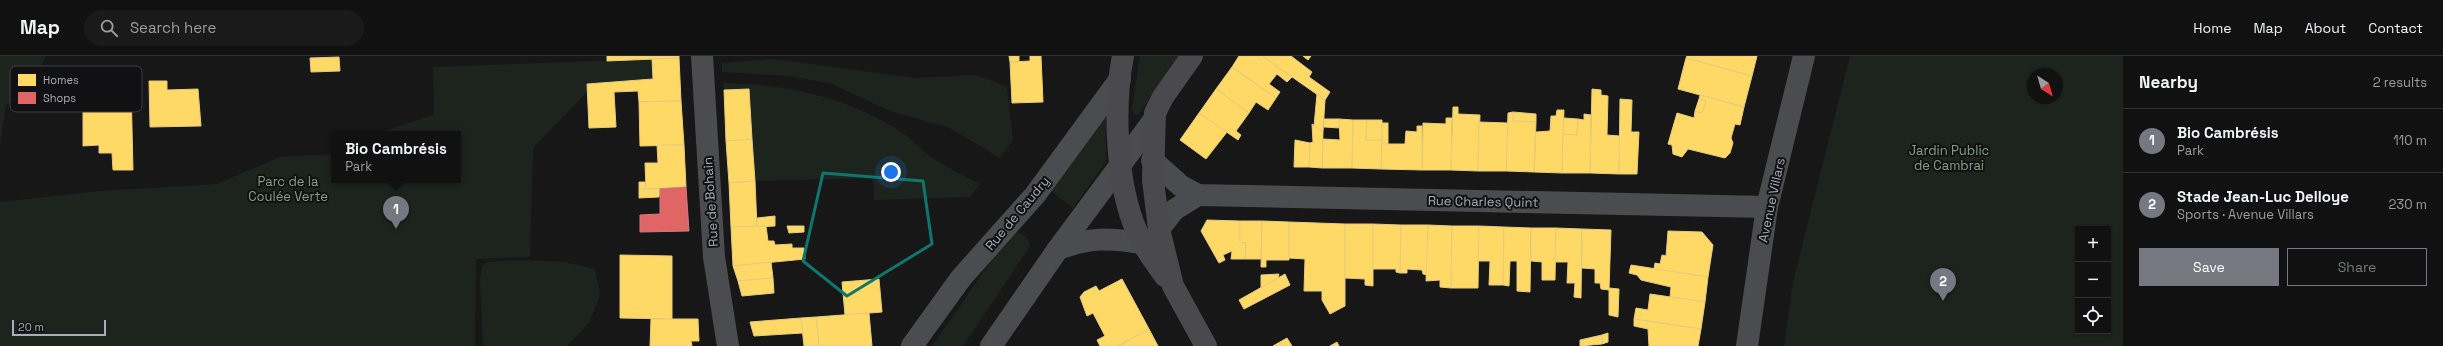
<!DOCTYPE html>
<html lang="en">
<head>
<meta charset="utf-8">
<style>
  :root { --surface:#111; --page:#1a1a1a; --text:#f1f3f6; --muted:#9c9d9f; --line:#303131; --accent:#757880 }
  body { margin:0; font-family:"Space Grotesk",sans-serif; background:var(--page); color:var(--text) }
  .controls { position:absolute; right:12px; bottom:12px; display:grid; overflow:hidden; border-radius:0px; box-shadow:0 1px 3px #0004 }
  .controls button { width:36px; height:36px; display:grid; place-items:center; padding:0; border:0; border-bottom:1px solid var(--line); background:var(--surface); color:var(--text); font:20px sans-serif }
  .compass { position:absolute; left:2027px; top:12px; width:36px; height:36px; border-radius:50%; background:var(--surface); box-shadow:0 1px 3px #0004; rotate:143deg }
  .scale { position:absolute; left:12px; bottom:10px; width:94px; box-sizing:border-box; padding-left:4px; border:2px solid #a8adb8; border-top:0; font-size:11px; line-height:14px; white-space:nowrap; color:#a8adb8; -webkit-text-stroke:3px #111113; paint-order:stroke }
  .you { position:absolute; left:891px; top:116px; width:14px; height:14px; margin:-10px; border:3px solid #fff; border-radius:50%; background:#1a73e8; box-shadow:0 0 0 6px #1a73e833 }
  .badge { display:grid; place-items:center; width:26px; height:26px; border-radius:50%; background:var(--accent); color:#fff; font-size:13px; font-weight:700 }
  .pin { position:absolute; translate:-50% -33px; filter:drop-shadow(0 1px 2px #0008) }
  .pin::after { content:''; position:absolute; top:21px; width:14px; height:12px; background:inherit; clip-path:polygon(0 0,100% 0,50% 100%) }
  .popup { position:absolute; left:331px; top:75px; width:130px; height:52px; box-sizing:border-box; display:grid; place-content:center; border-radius:0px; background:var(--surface); filter:drop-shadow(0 1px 3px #0005); font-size:13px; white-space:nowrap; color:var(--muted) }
  .popup b { font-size:15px; color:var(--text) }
  .popup::after { content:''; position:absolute; left:50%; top:100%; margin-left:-8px; border:8px solid transparent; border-top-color:var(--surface) }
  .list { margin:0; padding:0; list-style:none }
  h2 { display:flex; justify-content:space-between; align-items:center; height:52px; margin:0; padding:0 16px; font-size:17px }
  h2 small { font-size:13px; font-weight:400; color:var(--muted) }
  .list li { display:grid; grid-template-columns:26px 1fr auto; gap:12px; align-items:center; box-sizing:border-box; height:64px; padding:0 16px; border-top:1px solid var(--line) }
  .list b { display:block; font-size:15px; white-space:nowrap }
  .list p { margin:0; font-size:13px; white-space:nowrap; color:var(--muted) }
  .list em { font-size:13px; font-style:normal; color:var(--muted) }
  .actions { display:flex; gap:8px; padding:12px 16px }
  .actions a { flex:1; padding:9px 0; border:1px solid var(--accent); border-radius:0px; text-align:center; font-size:14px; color:var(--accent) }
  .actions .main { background:var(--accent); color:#fff }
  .icon { flex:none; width:22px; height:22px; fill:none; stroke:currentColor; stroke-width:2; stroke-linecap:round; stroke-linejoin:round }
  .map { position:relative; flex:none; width:2123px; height:290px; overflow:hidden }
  header { display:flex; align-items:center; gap:24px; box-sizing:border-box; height:56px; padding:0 20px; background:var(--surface); border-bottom:1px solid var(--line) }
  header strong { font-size:19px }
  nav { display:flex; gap:22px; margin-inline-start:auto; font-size:14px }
  .search { width:280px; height:36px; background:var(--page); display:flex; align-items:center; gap:10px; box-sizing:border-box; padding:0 14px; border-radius:22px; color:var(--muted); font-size:15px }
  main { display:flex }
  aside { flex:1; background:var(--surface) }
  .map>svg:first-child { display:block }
</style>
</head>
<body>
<header>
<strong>Map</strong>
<div class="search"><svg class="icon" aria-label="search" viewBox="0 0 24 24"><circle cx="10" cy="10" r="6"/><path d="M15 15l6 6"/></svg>Search here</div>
<nav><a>Home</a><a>Map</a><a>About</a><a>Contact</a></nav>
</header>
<main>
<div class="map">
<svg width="2123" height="290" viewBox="0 0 2123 290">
  <rect width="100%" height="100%" fill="#171717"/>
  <g fill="#1d241e" fill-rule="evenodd">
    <polygon points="0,0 46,0 35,22 6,49 0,90"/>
    <polygon points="1140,0 1181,0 1138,59 1134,58 1132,53"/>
    <path d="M 1850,0 L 2123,0 L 2123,290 L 1784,290 L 1793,226 ZM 2033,18 L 2057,18 L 2057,42 L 2033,42 ZM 2078,173 L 2108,173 L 2108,275 L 2078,275 Z"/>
    <polygon points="652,3 653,23 587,28 587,36 533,92 530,201 476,203 475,290 0,290 0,146 100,135 217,128 280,101 334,98 334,124 458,124 458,78 375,78 434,59 433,11"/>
    <polygon points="773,3 915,22 974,19 1007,30 1013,84 1000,102 950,72 890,55 832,28 791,20 722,16 722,7"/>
    <path d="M 723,27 C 786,28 846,41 900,75 C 911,82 919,92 930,100 C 945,111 963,119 980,128 L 970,141 L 874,144 L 873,122 L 755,125 L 749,34 L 724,34 Z"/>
    <polygon points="1106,60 1106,106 1073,152 1051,135"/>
    <path d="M 1011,176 C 1022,176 1028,180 1030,190 L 963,290 L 932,290 Z"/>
    <polygon points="514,204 565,206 595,213 600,239 589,267 567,290 483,290 480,225 482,210 488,206"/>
  </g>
  <g fill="#ffd966" stroke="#e5cc7f">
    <polygon points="607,0 679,0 679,2 607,5"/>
    <polygon points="1009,0 1019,0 1019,5 1010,6"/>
    <polygon points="1030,0 1041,0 1043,46 1012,47 1010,6 1030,5"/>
    <polygon points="1239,0 1262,0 1292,21 1287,26 1277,18 1269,28 1280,36 1276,42 1232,11"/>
    <polygon points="1262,0 1291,0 1312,16 1309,21 1330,36 1325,44"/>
    <polygon points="1303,0 1311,0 1308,4"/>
    <polygon points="1687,0 1757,0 1752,20 1686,2"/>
    <polygon points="339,1 340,15 311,16 310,2"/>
    <polygon points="679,2 681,45 639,46 638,35 614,36 616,71 589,72 587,28 653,23 652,3"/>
    <polygon points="1686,2 1752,20 1744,51 1678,33"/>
    <polygon points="1232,11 1276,42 1268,54 1256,46 1249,57 1216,33"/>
    <polygon points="149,25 167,25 167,34 198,33 201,70 150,71"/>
    <polygon points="104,29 131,29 133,114 113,114 112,97 99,97 99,89 83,90 83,35 101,35"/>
    <polygon points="749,33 752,83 726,85 724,34"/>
    <polygon points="1216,33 1249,57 1236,75 1241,79 1238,84 1199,57"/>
    <polygon points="1592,33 1601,34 1601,39 1608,40 1607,79 1620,80 1619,118 1590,117"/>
    <polygon points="1317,38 1325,44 1323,76 1314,70"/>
    <polygon points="1700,39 1744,51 1740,69 1735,68 1731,82 1733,87 1730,97 1725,102 1688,93 1682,101 1673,98 1672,89 1668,88 1677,57 1694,62 1695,55 1702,57 1706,45 1699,43"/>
    <polygon points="1620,43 1632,44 1631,76 1639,76 1637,118 1619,118"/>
    <polygon points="1699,43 1706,45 1702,57 1695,55"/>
    <polygon points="681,45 684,89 640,90 639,46"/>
    <polygon points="1453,51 1458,51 1458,58 1480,59 1478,115 1451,114"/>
    <polygon points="1557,54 1564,54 1562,117 1534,116 1536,76 1550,75 1551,60 1556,60"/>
    <polygon points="1513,56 1536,58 1536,66 1513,65"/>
    <polygon points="1513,56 1513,65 1536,66 1534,116 1506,115 1508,57"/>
    <polygon points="1199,57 1227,76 1206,103 1180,84"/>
    <polygon points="1584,58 1591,59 1590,117 1562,117 1563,78 1577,79 1578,63 1584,64"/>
    <polygon points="1446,62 1452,62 1451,114 1422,114 1423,67 1446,68"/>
    <polygon points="1564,62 1578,63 1577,79 1563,78"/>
    <polygon points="1324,63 1339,63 1340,72 1324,71"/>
    <polygon points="1339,63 1353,64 1352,112 1322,112 1323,83 1340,84"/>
    <polygon points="1353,64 1367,64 1366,84 1382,84 1381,113 1352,112"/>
    <polygon points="1367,64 1382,64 1382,84 1366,84"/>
    <polygon points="1479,66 1508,67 1506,115 1478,115"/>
    <rect x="1382" y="67" width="6" height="21"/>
    <polygon points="1312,68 1323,76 1322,112 1309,111 1310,87 1313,86"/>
    <polygon points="1417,70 1422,70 1422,114 1381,113 1382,88 1405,88 1406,75 1417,76"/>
    <polygon points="752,83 755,125 729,127 726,85"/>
    <polygon points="1295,84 1310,87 1309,111 1294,111"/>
    <polygon points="657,89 684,89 686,131 646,133 645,107 658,107"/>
    <polygon points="755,125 757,171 731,171 729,127"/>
    <polygon points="639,126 645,126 646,133 639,133"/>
    <polygon points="639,133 660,133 659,141 639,142"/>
    <polygon points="775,160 775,170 757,171 757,162"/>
    <polygon points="1207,164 1240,165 1240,186 1246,187 1245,203 1231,203 1232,195 1223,199 1225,204 1219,207 1201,175"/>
    <polygon points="1240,165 1262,165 1261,203 1245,203 1246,187 1240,186"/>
    <polygon points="1262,165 1289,166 1289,204 1266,204 1266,211 1261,211"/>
    <polygon points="1289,166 1345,168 1345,250 1330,258 1322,244 1322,235 1304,235 1305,203 1289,202"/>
    <polygon points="1345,168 1373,168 1373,230 1365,229 1365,223 1345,222"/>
    <polygon points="1373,168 1401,169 1400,217 1396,216 1396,213 1373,213"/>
    <polygon points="1401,169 1428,169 1427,219 1423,218 1422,214 1407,213 1407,217 1400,217"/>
    <polygon points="1428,169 1452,170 1451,232 1440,231 1440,224 1426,225"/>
    <polygon points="766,170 768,185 774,185 775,189 792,188 792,192 804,192 805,203 733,210 731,171"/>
    <polygon points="787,170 804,170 804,176 789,177"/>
    <polygon points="1452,170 1479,170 1478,232 1451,232"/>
    <polygon points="1479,170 1504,171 1503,229 1489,229 1490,205 1478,205"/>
    <polygon points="1504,171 1531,172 1530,236 1517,235 1517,205 1510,205 1509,230 1503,229"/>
    <polygon points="1531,172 1556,172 1555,224 1542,224 1542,206 1531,205"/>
    <polygon points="1556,172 1582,173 1581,242 1574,241 1575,227 1567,227 1568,206 1555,206"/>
    <polygon points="1582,173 1611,174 1609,234 1601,233 1600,227 1595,227 1595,213 1582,212"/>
    <polygon points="1668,175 1702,176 1713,189 1708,221 1654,213 1655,207 1660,208 1662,199 1666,200"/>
    <polygon points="620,199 672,200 672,263 620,262"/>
    <polygon points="771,206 773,222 738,225 733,210"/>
    <polygon points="1631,209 1708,221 1705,246 1670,241 1671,231 1641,224 1637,219 1629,217"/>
    <polygon points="1279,218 1278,222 1261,232 1261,219"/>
    <polygon points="1285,218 1290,229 1244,253 1239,244"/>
    <polygon points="773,222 774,237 742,240 738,225"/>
    <polygon points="879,223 882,256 845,259 842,226"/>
    <polygon points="1122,223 1149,273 1118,290 1100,290 1097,284 1105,280 1093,257 1087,260 1080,241 1084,236 1096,230 1099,235"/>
    <polygon points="1609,232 1619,233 1618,261 1609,259"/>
    <polygon points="1650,238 1705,246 1701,273 1634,263 1636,252 1648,254"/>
    <polygon points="869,257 872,290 819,290 816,261"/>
    <polygon points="816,261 819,290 804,290 801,262"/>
    <polygon points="801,262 803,277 754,280 750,266"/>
    <polygon points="651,263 698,263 699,285 691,285 692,290 650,290"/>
    <polygon points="1634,263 1701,273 1698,290 1649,290 1648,273 1634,270"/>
    <polygon points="1149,273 1158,290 1118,290"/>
    <polygon points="1608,277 1608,286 1602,288 1602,279"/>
    <polygon points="1602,279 1602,288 1580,290 1580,284"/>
    <polygon points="1287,282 1292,290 1273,290"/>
    <polygon points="1337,286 1339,290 1330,290"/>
  </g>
  <polygon fill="#e06666" stroke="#cf7b7f" points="686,131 689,175 640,176 640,159 660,158 660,133"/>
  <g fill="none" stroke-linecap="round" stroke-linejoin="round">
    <g stroke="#4b4c50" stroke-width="22">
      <polyline points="702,0 714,201 728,290"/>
      <polyline points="1152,104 1181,130 1198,139 1767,151"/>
      <polyline points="1159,173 1174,154 1198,139"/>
      <path d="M 1058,193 C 1091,181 1109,182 1142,187"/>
      <polyline points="912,290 961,222 1035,139 1120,23"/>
      <polyline points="991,290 1058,193 1153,65"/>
      <polyline points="1747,290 1767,151 1804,0"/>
    </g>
    <g stroke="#4a4a4e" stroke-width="22">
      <path d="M 1123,0 C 1113,50 1116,129 1137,176 C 1144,192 1155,206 1165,220"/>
      <polyline points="1192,0 1163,41 1155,57 1153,124 1159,173 1173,230 1206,290"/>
    </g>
  </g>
  <path fill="none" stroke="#0f766e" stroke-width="3" stroke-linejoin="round" d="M 823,117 L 923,125 L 932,188 L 847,240 L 803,205 Z"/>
  <g text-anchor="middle" stroke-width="4" stroke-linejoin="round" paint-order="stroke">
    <g font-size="13" fill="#7fa381" stroke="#111113">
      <text x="1949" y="99">Jardin Public<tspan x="1949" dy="15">de Cambrai</tspan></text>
      <text x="288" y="130">Parc de la<tspan x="288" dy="15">Coulée Verte</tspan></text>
    </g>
    <g font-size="13" fill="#a8adb8" stroke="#111113">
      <text transform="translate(1771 144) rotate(-78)" y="5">Avenue Villars</text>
      <text transform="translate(1483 145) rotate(1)" y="5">Rue Charles Quint</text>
      <text transform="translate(710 146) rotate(-94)" y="5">Rue de Bohain</text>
      <text transform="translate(1017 157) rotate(-50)" y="5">Rue de Caudry</text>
    </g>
  </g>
  <rect x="10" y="10" width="132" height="46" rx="6" fill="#111113" stroke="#3e4045" stroke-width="1"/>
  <rect x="18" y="18" width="18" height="12" fill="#ffd966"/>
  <rect x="18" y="36" width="18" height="12" fill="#e06666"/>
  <g font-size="11" fill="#a8adb8">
    <text x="43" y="28">Homes</text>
    <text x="43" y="46">Shops</text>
  </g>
</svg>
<div class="controls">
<button>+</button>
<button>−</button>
<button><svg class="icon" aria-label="locate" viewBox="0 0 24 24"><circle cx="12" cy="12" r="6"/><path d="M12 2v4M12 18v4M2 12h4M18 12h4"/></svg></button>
</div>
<svg class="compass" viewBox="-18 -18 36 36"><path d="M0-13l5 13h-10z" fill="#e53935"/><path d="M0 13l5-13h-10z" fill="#9c9d9f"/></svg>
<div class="scale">20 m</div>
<div class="you"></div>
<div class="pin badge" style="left:396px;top:173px">1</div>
<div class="popup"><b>Bio Cambrésis</b>Park</div>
<div class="pin badge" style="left:1943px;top:245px">2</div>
</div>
<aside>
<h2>Nearby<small>2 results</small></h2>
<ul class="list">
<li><span class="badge">1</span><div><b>Bio Cambrésis</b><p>Park</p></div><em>110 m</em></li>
<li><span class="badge">2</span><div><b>Stade Jean-Luc Delloye</b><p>Sports · Avenue Villars</p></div><em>230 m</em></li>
</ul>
<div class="actions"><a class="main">Save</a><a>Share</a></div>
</aside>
</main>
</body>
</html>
